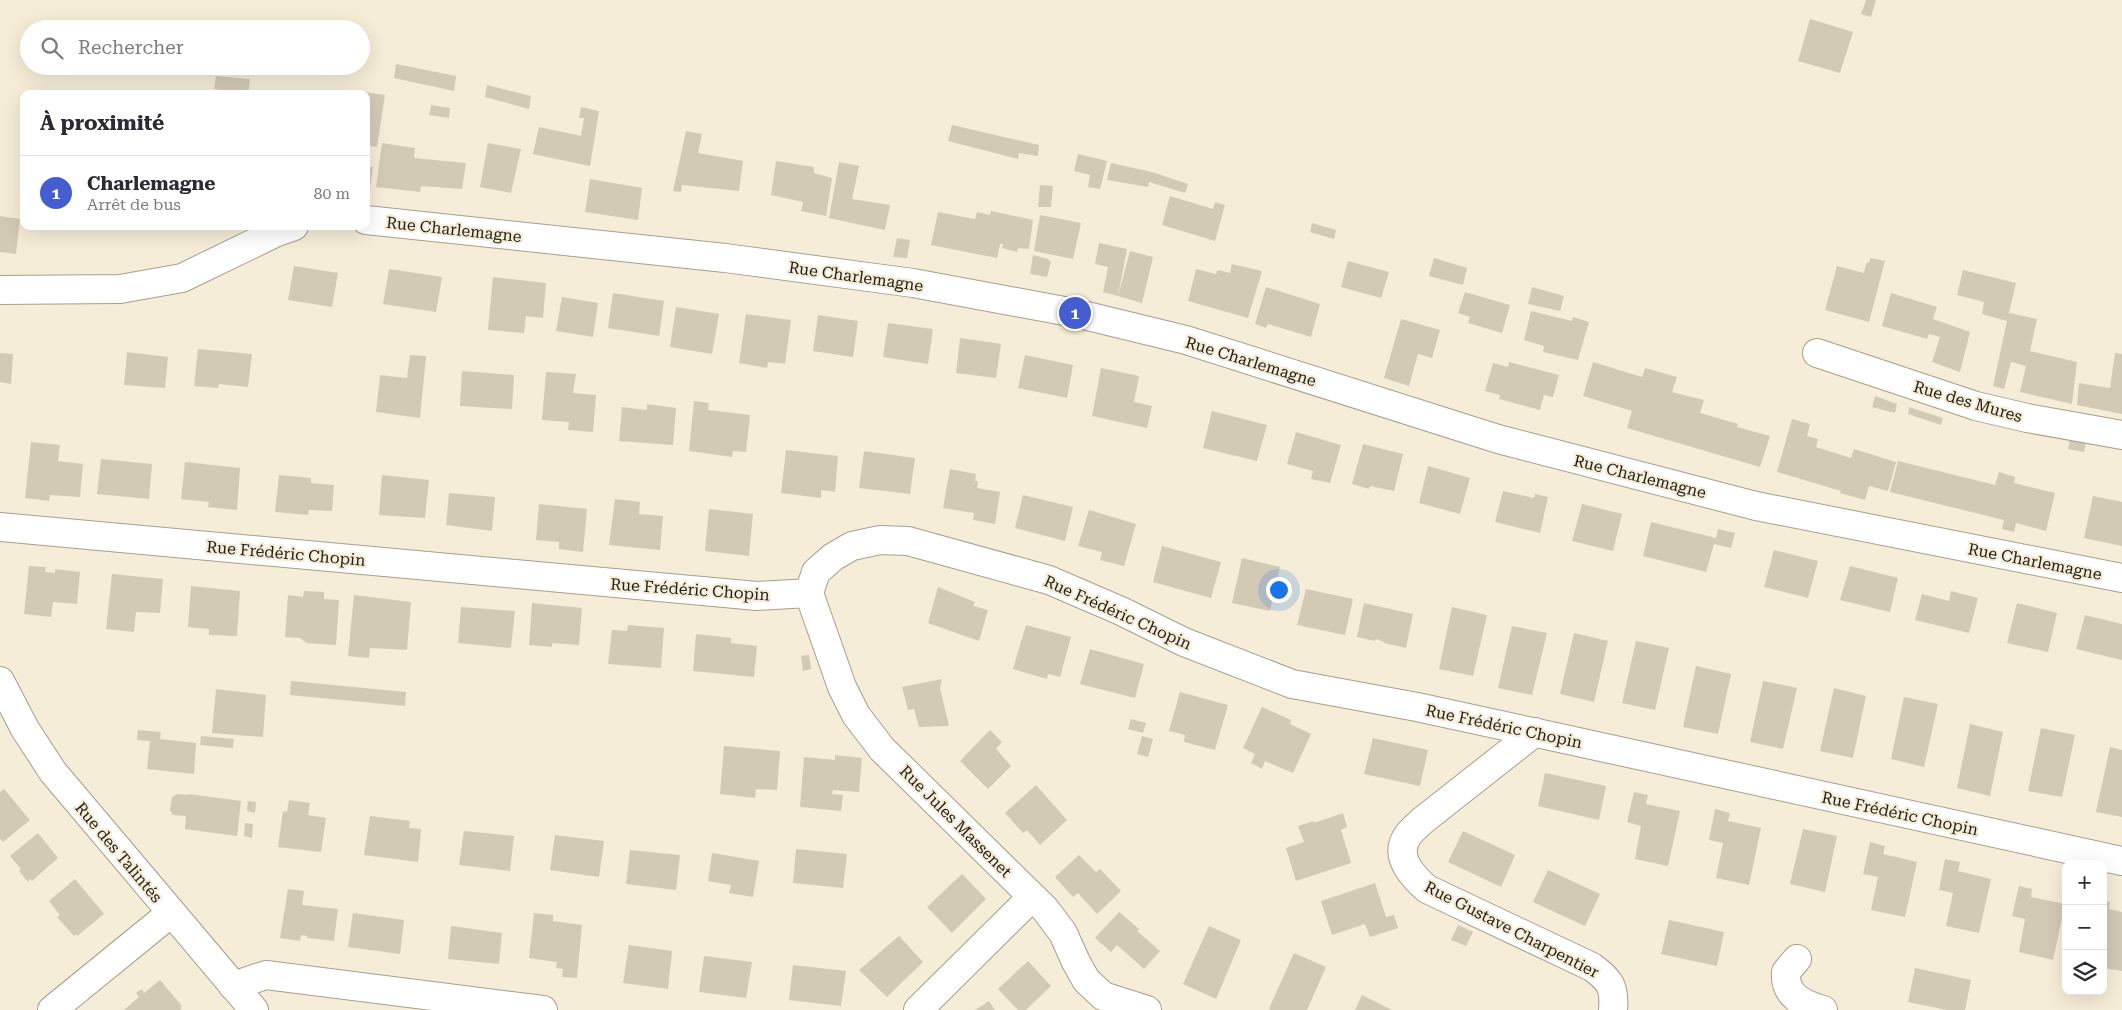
<!DOCTYPE html>
<html lang="fr">
<head>
<meta charset="utf-8">
<style>
  :root { --surface:#fff; --page:#f7f7f7; --text:#2b2b33; --muted:#7c7c81; --line:#e1e1e2; --accent:#445ed1 }
  body { margin:0; font-family:"Roboto Serif",serif; background:var(--page); color:var(--text) }
  .controls { position:absolute; right:15px; bottom:15px; display:grid; overflow:hidden; border-radius:10px; box-shadow:0 5px 20px #0002 }
  .controls button { width:45px; height:45px; display:grid; place-items:center; padding:0; border:0; border-bottom:1px solid var(--line); background:var(--surface); color:var(--text); font:25px sans-serif }
  .you { position:absolute; left:1278px; top:589px; width:18px; height:18px; margin:-12px; border:4px solid #fff; border-radius:50%; background:#1a73e8; box-shadow:0 0 0 8px #1a73e833 }
  .badge { display:grid; place-items:center; width:32px; height:32px; border-radius:50%; background:var(--accent); color:#fff; font-size:16px; font-weight:700 }
  .pin { position:absolute; translate:-50% -50%; border:2px solid #fff; box-shadow:0 1px 5px #0006 }
  .list { margin:0; padding:0; list-style:none }
  h2 { display:flex; justify-content:space-between; align-items:center; height:65px; margin:0; padding:0 20px; font-size:21px }
  h2 small { font-size:16px; font-weight:400; color:var(--muted) }
  .list li { display:grid; grid-template-columns:32px 1fr auto; gap:15px; align-items:center; box-sizing:border-box; height:75px; padding:0 20px; border-top:1px solid var(--line) }
  .list b { display:block; font-size:19px; white-space:nowrap }
  .list p { margin:0; font-size:16px; white-space:nowrap; color:var(--muted) }
  .list em { font-size:16px; font-style:normal; color:var(--muted) }
  .icon { flex:none; width:28px; height:28px; fill:none; stroke:currentColor; stroke-width:2; stroke-linecap:round; stroke-linejoin:round }
  .map { position:relative; flex:none; width:2122px; height:1010px; overflow:hidden }
  .search { position:absolute; background:var(--surface); box-shadow:0 5px 20px #0002; left:20px; top:20px; width:350px; height:55px; display:flex; align-items:center; gap:12px; box-sizing:border-box; padding:0 18px; border-radius:28px; color:var(--muted); font-size:19px }
  .panel { position:absolute; background:var(--surface); box-shadow:0 5px 20px #0002; left:20px; top:90px; width:350px; height:140px; border-radius:10px }
  .map>svg:first-child { display:block }
</style>
</head>
<body>
<div class="map">
<svg width="2122" height="1010" viewBox="0 0 2122 1010">
  <rect width="100%" height="100%" fill="#f6edd8"/>
  <g fill="#d3cab6">
    <polygon points="1866,0 1876,0 1871,17 1861,14"/>
    <polygon points="1810,19 1853,32 1840,73 1798,61"/>
    <polygon points="171,23 207,27 206,29 170,29"/>
    <polygon points="396,64 456,76 454,91 394,78"/>
    <polygon points="197,66 209,66 208,72 196,71"/>
    <polygon points="216,76 250,79 248,94 214,89"/>
    <polygon points="487,85 531,96 529,109 485,97"/>
    <polygon points="351,90 385,95 377,147 366,145 366,94 351,94"/>
    <polygon points="431,105 450,108 449,118 429,115"/>
    <polygon points="581,107 599,111 590,166 533,154 539,127 581,136 584,118 579,118"/>
    <polygon points="952,125 1039,145 1038,156 1019,153 1018,159 948,141"/>
    <polygon points="686,131 702,134 698,153 743,161 739,191 682,185 681,192 673,191"/>
    <polygon points="382,143 415,148 414,158 466,163 462,189 421,186 420,192 376,187"/>
    <polygon points="488,143 521,149 511,193 480,187"/>
    <polygon points="1078,154 1107,161 1100,189 1088,187 1090,175 1074,171"/>
    <polygon points="776,161 814,167 814,173 832,178 826,216 801,211 803,202 771,195"/>
    <polygon points="839,162 859,166 852,199 890,205 885,230 829,218"/>
    <polygon points="1111,163 1152,172 1188,184 1185,193 1149,182 1148,187 1107,180"/>
    <polygon points="366,166 373,167 370,188 366,187"/>
    <polygon points="590,179 642,188 638,220 585,212"/>
    <polygon points="1040,185 1053,186 1051,207 1038,207"/>
    <polygon points="1170,196 1213,209 1215,202 1225,205 1215,241 1162,225"/>
    <polygon points="991,211 1033,220 1029,249 1018,248 1017,252 1002,248 1003,244 1000,244 997,258 931,245 938,212 975,219 977,212 990,215"/>
    <polygon points="1040,215 1081,223 1073,259 1034,251"/>
    <polygon points="0,216 20,219 16,254 0,252"/>
    <polygon points="1312,223 1336,230 1334,239 1310,232"/>
    <polygon points="897,238 910,240 907,258 893,257"/>
    <polygon points="1099,243 1127,249 1118,296 1103,292 1108,267 1095,264"/>
    <polygon points="1130,251 1153,257 1142,303 1118,296"/>
    <polygon points="1033,255 1048,259 1051,262 1047,277 1030,274"/>
    <polygon points="1434,258 1467,268 1463,285 1429,276"/>
    <polygon points="1870,258 1885,261 1869,322 1825,310 1837,266 1864,273 1866,264 1870,261"/>
    <polygon points="1348,261 1389,272 1381,298 1341,287"/>
    <polygon points="1232,264 1262,271 1248,318 1188,301 1196,269 1216,274 1218,270 1230,273"/>
    <polygon points="294,266 338,273 332,307 288,300"/>
    <polygon points="389,269 442,277 436,312 383,304"/>
    <polygon points="1963,270 2016,283 2009,313 2037,319 2030,351 2077,362 2072,404 2020,392 2026,366 2011,362 2004,389 1993,386 2007,321 1982,314 1984,302 1957,295"/>
    <polygon points="493,277 546,283 543,318 526,316 524,333 488,330"/>
    <polygon points="1266,287 1320,304 1311,337 1268,324 1266,328 1255,324"/>
    <polygon points="1532,287 1564,296 1560,311 1528,304"/>
    <polygon points="1465,292 1510,305 1502,333 1468,323 1470,317 1458,313"/>
    <polygon points="613,293 664,301 659,336 608,328"/>
    <polygon points="1891,293 1937,307 1933,319 1970,332 1960,372 1932,362 1940,337 1929,334 1927,339 1882,326"/>
    <polygon points="562,297 598,303 593,337 556,331"/>
    <polygon points="676,307 719,314 712,354 670,347"/>
    <polygon points="1531,311 1572,321 1573,317 1589,322 1578,360 1543,352 1544,346 1524,340"/>
    <polygon points="746,314 791,320 785,364 768,362 767,368 739,363"/>
    <polygon points="818,315 858,321 853,357 813,351"/>
    <polygon points="1401,319 1440,330 1432,358 1418,354 1409,386 1384,378"/>
    <polygon points="888,323 933,329 928,364 883,357"/>
    <polygon points="960,338 1001,344 996,378 956,373"/>
    <polygon points="198,349 252,354 248,387 219,384 218,388 194,386"/>
    <polygon points="127,352 168,357 165,388 124,385"/>
    <polygon points="0,353 13,354 11,384 0,382"/>
    <polygon points="2115,353 2122,354 2122,414 2077,405 2079,383 2110,388"/>
    <polygon points="410,355 426,356 420,418 376,412 380,375 407,378"/>
    <polygon points="1025,355 1073,365 1067,398 1018,388"/>
    <polygon points="1509,362 1559,375 1553,397 1544,395 1540,410 1499,399 1500,395 1485,391 1493,363 1508,367"/>
    <polygon points="1593,362 1642,377 1645,368 1677,377 1672,392 1704,400 1700,413 1738,424 1737,427 1770,436 1760,467 1627,428 1632,411 1583,396"/>
    <polygon points="1101,368 1139,376 1134,402 1152,406 1147,428 1092,416"/>
    <polygon points="462,371 514,375 512,409 460,406"/>
    <polygon points="546,372 576,374 573,393 596,395 593,432 568,430 569,422 542,420"/>
    <polygon points="1875,396 1897,404 1895,413 1872,407"/>
    <polygon points="694,401 709,403 708,410 750,415 746,452 733,451 732,457 689,451"/>
    <polygon points="647,404 676,408 673,445 619,441 622,407 647,410"/>
    <polygon points="1909,407 1943,418 1941,425 1908,414"/>
    <polygon points="1212,411 1267,425 1257,461 1203,448"/>
    <polygon points="1792,419 1810,424 1807,436 1818,439 1816,447 1851,458 1854,449 1896,462 1888,491 1869,486 1865,500 1840,493 1841,491 1777,472"/>
    <polygon points="1296,432 1341,445 1330,483 1311,479 1313,471 1287,464"/>
    <polygon points="2070,439 2086,442 2084,452 2068,449"/>
    <polygon points="31,442 60,445 58,461 83,464 80,497 50,495 49,501 25,498"/>
    <polygon points="1363,444 1403,454 1394,491 1370,486 1369,489 1352,484"/>
    <polygon points="786,450 838,456 835,492 821,490 821,498 781,493"/>
    <polygon points="864,451 915,458 910,494 859,488"/>
    <polygon points="101,459 152,464 149,499 97,494"/>
    <polygon points="1898,461 1995,485 1999,472 2015,477 2014,483 2055,493 2046,531 2016,523 2014,532 2002,529 2004,520 1890,492"/>
    <polygon points="185,462 240,468 237,510 208,507 209,502 181,499"/>
    <polygon points="1428,466 1470,478 1460,514 1419,503"/>
    <polygon points="950,469 976,474 975,481 978,481 977,488 1000,492 995,524 973,520 974,513 943,508"/>
    <polygon points="279,475 311,478 311,483 334,485 332,511 309,510 308,515 275,512"/>
    <polygon points="382,475 429,480 425,518 379,515"/>
    <polygon points="1503,491 1534,498 1535,494 1548,497 1540,533 1495,522"/>
    <polygon points="449,493 495,497 492,531 446,525"/>
    <polygon points="1023,495 1073,507 1065,541 1015,528"/>
    <polygon points="2093,496 2122,502 2122,546 2084,538"/>
    <polygon points="615,499 640,502 639,514 663,516 660,550 609,545"/>
    <polygon points="539,504 587,509 583,552 559,549 559,542 536,540"/>
    <polygon points="1582,504 1622,514 1613,551 1572,541"/>
    <polygon points="709,509 753,514 749,556 705,551"/>
    <polygon points="1089,510 1136,524 1124,566 1100,560 1102,552 1078,546"/>
    <polygon points="1651,522 1716,538 1718,529 1735,533 1731,548 1714,544 1706,572 1643,556"/>
    <polygon points="1162,546 1221,562 1211,598 1153,582"/>
    <polygon points="1774,550 1818,561 1808,598 1764,587"/>
    <polygon points="1242,558 1280,567 1270,611 1232,603"/>
    <polygon points="29,566 46,567 45,572 55,573 55,569 80,572 77,604 53,602 51,617 24,614"/>
    <polygon points="1850,566 1898,578 1890,612 1840,600"/>
    <polygon points="112,574 163,579 160,613 136,612 134,632 106,629"/>
    <polygon points="191,586 240,591 237,636 209,635 209,629 188,627"/>
    <polygon points="938,587 975,602 973,606 988,610 979,641 928,623"/>
    <polygon points="1306,589 1353,599 1345,635 1297,625"/>
    <polygon points="304,591 324,592 324,599 339,600 336,645 307,643 300,638 285,637 288,595 303,597"/>
    <polygon points="1951,591 1978,598 1969,633 1915,620 1922,594 1949,601"/>
    <polygon points="354,595 411,602 407,650 370,648 369,658 348,656"/>
    <polygon points="532,603 582,608 579,645 552,643 552,647 529,645"/>
    <polygon points="1364,603 1413,614 1406,648 1384,643 1384,642 1376,639 1375,641 1357,637"/>
    <polygon points="2017,603 2057,613 2048,652 2007,643"/>
    <polygon points="461,607 515,611 511,648 458,643"/>
    <polygon points="1452,607 1487,615 1473,676 1439,669"/>
    <polygon points="2085,615 2122,624 2122,660 2076,649"/>
    <polygon points="628,625 664,628 661,668 608,664 612,630 627,631"/>
    <polygon points="1026,625 1071,637 1060,677 1048,674 1047,679 1013,669"/>
    <polygon points="1512,626 1547,633 1532,695 1498,688"/>
    <polygon points="1574,633 1608,641 1594,702 1560,694"/>
    <polygon points="696,634 731,638 731,643 757,646 754,677 693,671"/>
    <polygon points="1636,641 1669,648 1655,710 1622,703"/>
    <polygon points="1090,649 1144,664 1135,698 1080,684"/>
    <polygon points="809,655 811,669 803,671 801,656"/>
    <polygon points="1696,666 1731,674 1718,734 1683,727"/>
    <polygon points="942,679 940,688 949,726 919,727 914,709 908,710 902,687"/>
    <polygon points="291,681 406,692 405,706 290,695"/>
    <polygon points="1763,681 1797,688 1783,749 1750,742"/>
    <polygon points="1834,688 1866,696 1853,758 1820,751"/>
    <polygon points="216,689 266,695 263,737 212,733"/>
    <polygon points="1180,692 1228,705 1215,750 1184,742 1185,735 1169,731"/>
    <polygon points="1904,697 1938,704 1924,767 1891,759"/>
    <polygon points="1262,707 1291,720 1290,724 1311,734 1293,773 1265,761 1262,769 1251,763 1255,754 1243,748"/>
    <polygon points="1131,719 1146,723 1143,733 1128,729"/>
    <polygon points="1970,724 2003,732 1990,796 1957,788"/>
    <polygon points="2041,728 2075,735 2062,797 2028,791"/>
    <polygon points="138,730 161,732 160,739 196,743 194,774 147,769 150,741 137,740"/>
    <polygon points="990,730 1002,742 996,749 1011,766 988,789 960,761"/>
    <polygon points="201,736 234,739 233,748 200,745"/>
    <polygon points="1142,736 1153,739 1148,757 1137,754"/>
    <polygon points="1373,738 1428,750 1420,786 1364,774"/>
    <polygon points="724,746 780,751 777,790 756,789 755,798 720,794"/>
    <polygon points="2110,747 2122,750 2122,817 2096,812"/>
    <polygon points="835,755 862,758 859,792 833,790 832,794 843,795 841,811 800,807 804,757 835,760"/>
    <polygon points="1545,773 1606,786 1599,820 1538,806"/>
    <polygon points="1036,785 1067,820 1040,845 1027,830 1023,833 1005,813"/>
    <polygon points="4,789 30,820 3,842 0,839 0,792"/>
    <polygon points="1634,792 1648,795 1646,804 1680,811 1668,866 1635,859 1641,826 1627,822"/>
    <polygon points="177,794 189,795 189,794 241,801 237,836 185,829 186,816 173,815 170,810 172,797"/>
    <polygon points="289,800 310,803 308,815 326,818 321,852 278,847 283,811 287,812"/>
    <polygon points="248,801 256,802 255,813 247,811"/>
    <polygon points="1715,809 1730,813 1728,821 1761,828 1749,885 1716,878 1723,843 1709,840"/>
    <polygon points="1343,813 1347,827 1341,830 1351,863 1296,881 1286,848 1304,842 1298,826 1313,821 1314,823"/>
    <polygon points="370,816 410,821 409,828 421,829 418,862 364,855"/>
    <polygon points="245,823 253,824 252,838 244,836"/>
    <polygon points="1803,829 1837,836 1825,892 1790,884"/>
    <polygon points="464,831 514,836 510,871 459,865"/>
    <polygon points="1463,831 1515,855 1501,887 1448,862"/>
    <polygon points="38,833 58,858 32,881 30,879 28,882 19,871 21,869 10,856"/>
    <polygon points="555,835 604,841 599,877 550,870"/>
    <polygon points="1870,842 1885,846 1883,854 1917,862 1905,917 1871,910 1878,877 1863,874"/>
    <polygon points="796,849 847,854 843,888 793,883"/>
    <polygon points="630,850 680,855 676,890 626,884"/>
    <polygon points="712,853 759,861 753,897 729,893 731,885 708,881"/>
    <polygon points="1079,855 1096,872 1100,869 1121,891 1097,914 1078,893 1073,897 1055,877"/>
    <polygon points="1945,859 1960,862 1958,871 1991,879 1979,933 1946,926 1953,893 1939,890"/>
    <polygon points="1548,870 1600,894 1585,926 1533,902"/>
    <polygon points="962,874 986,899 952,933 927,907"/>
    <polygon points="75,879 104,914 77,936 76,934 74,936 57,917 60,915 49,901"/>
    <polygon points="1375,883 1386,917 1394,915 1398,928 1370,937 1365,924 1332,935 1321,901"/>
    <polygon points="2019,886 2032,889 2031,897 2065,904 2053,960 2019,952 2025,919 2012,916"/>
    <polygon points="288,889 304,891 302,905 338,909 334,941 307,938 307,936 301,935 300,941 280,938"/>
    <polygon points="2103,900 2110,902 2109,909 2122,912 2122,971 2103,968"/>
    <polygon points="1119,912 1139,929 1137,931 1160,951 1144,969 1117,945 1111,952 1095,938"/>
    <polygon points="353,913 404,920 400,954 348,947"/>
    <polygon points="534,913 553,915 553,921 582,925 577,978 562,977 563,969 556,968 557,962 529,958"/>
    <polygon points="1669,920 1724,932 1717,966 1661,954"/>
    <polygon points="1458,925 1473,932 1466,946 1451,940"/>
    <polygon points="451,926 502,933 499,964 448,959"/>
    <polygon points="1209,926 1241,940 1216,999 1183,984"/>
    <polygon points="899,936 923,962 887,997 859,970"/>
    <polygon points="629,945 672,951 668,989 623,983"/>
    <polygon points="1294,953 1326,967 1307,1010 1271,1010 1269,1009 1271,1004"/>
    <polygon points="704,956 752,962 746,998 699,992"/>
    <polygon points="1028,961 1051,986 1026,1010 1018,1010 998,989"/>
    <polygon points="793,965 846,971 841,1006 789,1000"/>
    <polygon points="1915,968 1971,980 1965,1010 1947,1010 1908,1002"/>
    <polygon points="160,980 182,1006 180,1008 182,1010 124,1010 139,997 136,993 142,989 144,993"/>
    <polygon points="1362,995 1392,1010 1355,1010"/>
    <polygon points="989,1001 995,1010 975,1010"/>
  </g>
  <g fill="none" stroke-linecap="round" stroke-linejoin="round">
    <g stroke="#a89f8c" stroke-width="30">
      <g id="street">
        <polyline points="1817,353 1976,406 2027,418 2122,435"/>
        <polyline points="0,527 757,596 809,593 816,572 833,557 852,546 880,540 908,541 1049,580 1121,611 1184,642 1292,684 1417,707 1546,735 2122,861"/>
        <polyline points="809,593 842,687 856,715 882,749 1045,909 1063,933 1076,962 1086,980 1103,996 1147,1010"/>
        <path d="M 1535,732 L 1422,821 C 1418,825 1412,830 1408,835 C 1393,856 1412,876 1427,889 L 1592,967 C 1610,980 1615,987 1613,1010"/>
        <path d="M 1797,959 L 1786,972 C 1784,996 1803,1004 1823,1010"/>
        <polyline points="233,986 266,975 543,1010"/>
        <polyline points="52,1010 171,913"/>
        <polyline points="918,1010 1032,897"/>
      </g>
    </g>
    <g stroke="#a89f8c" stroke-width="30">
      <g id="secondary">
        <polyline points="366,220 725,258 913,283 1075,313 1186,340 1498,439 1756,506 2122,578"/>
        <polyline points="0,290 120,289 182,278 277,232 294,226"/>
        <polyline points="0,681 25,729 53,772 254,1010"/>
      </g>
    </g>
    <use href="#street" stroke="#fff" stroke-width="28"/>
    <use href="#secondary" stroke="#fff" stroke-width="28"/>
  </g>
  <g text-anchor="middle" stroke-width="4.5" stroke-linejoin="round" paint-order="stroke">
    <g font-size="16" fill="#221e17" stroke="#f6edd8">
      <text transform="translate(454 229) rotate(6)" y="6">Rue Charlemagne</text>
      <text transform="translate(856 276) rotate(8)" y="6">Rue Charlemagne</text>
      <text transform="translate(1251 361) rotate(17)" y="6">Rue Charlemagne</text>
      <text transform="translate(1968 401) rotate(16)" y="6">Rue des Mures</text>
      <text transform="translate(1640 476) rotate(14)" y="6">Rue Charlemagne</text>
      <text transform="translate(286 553) rotate(5)" y="6">Rue Frédéric Chopin</text>
      <text transform="translate(2035 561) rotate(11)" y="6">Rue Charlemagne</text>
      <text transform="translate(690 589) rotate(4)" y="6">Rue Frédéric Chopin</text>
      <text transform="translate(1118 612) rotate(24)" y="6">Rue Frédéric Chopin</text>
      <text transform="translate(1504 726) rotate(12)" y="6">Rue Frédéric Chopin</text>
      <text transform="translate(1900 813) rotate(12)" y="6">Rue Frédéric Chopin</text>
      <text transform="translate(956 821) rotate(45)" y="6">Rue Jules Massenet</text>
      <text transform="translate(119 852) rotate(50)" y="6">Rue des Talintés</text>
      <text transform="translate(1512 929) rotate(27)" y="6">Rue Gustave Charpentier</text>
    </g>
  </g>
</svg>
<div class="controls">
<button>+</button>
<button>−</button>
<button><svg class="icon" aria-label="layers" viewBox="0 0 24 24"><path d="M12 4l9 5-9 5-9-5zM3 14l9 5 9-5"/></svg></button>
</div>
<div class="you"></div>
<div class="pin badge" style="left:1075px;top:313px">1</div>
<div class="search"><svg class="icon" aria-label="search" viewBox="0 0 24 24"><circle cx="10" cy="10" r="6"/><path d="M15 15l6 6"/></svg>Rechercher</div>
<section class="panel">
<h2>À proximité<small></small></h2>
<ul class="list">
<li><span class="badge">1</span><div><b>Charlemagne</b><p>Arrêt de bus</p></div><em>80 m</em></li>
</ul>
</section>
</div>
</body>
</html>
